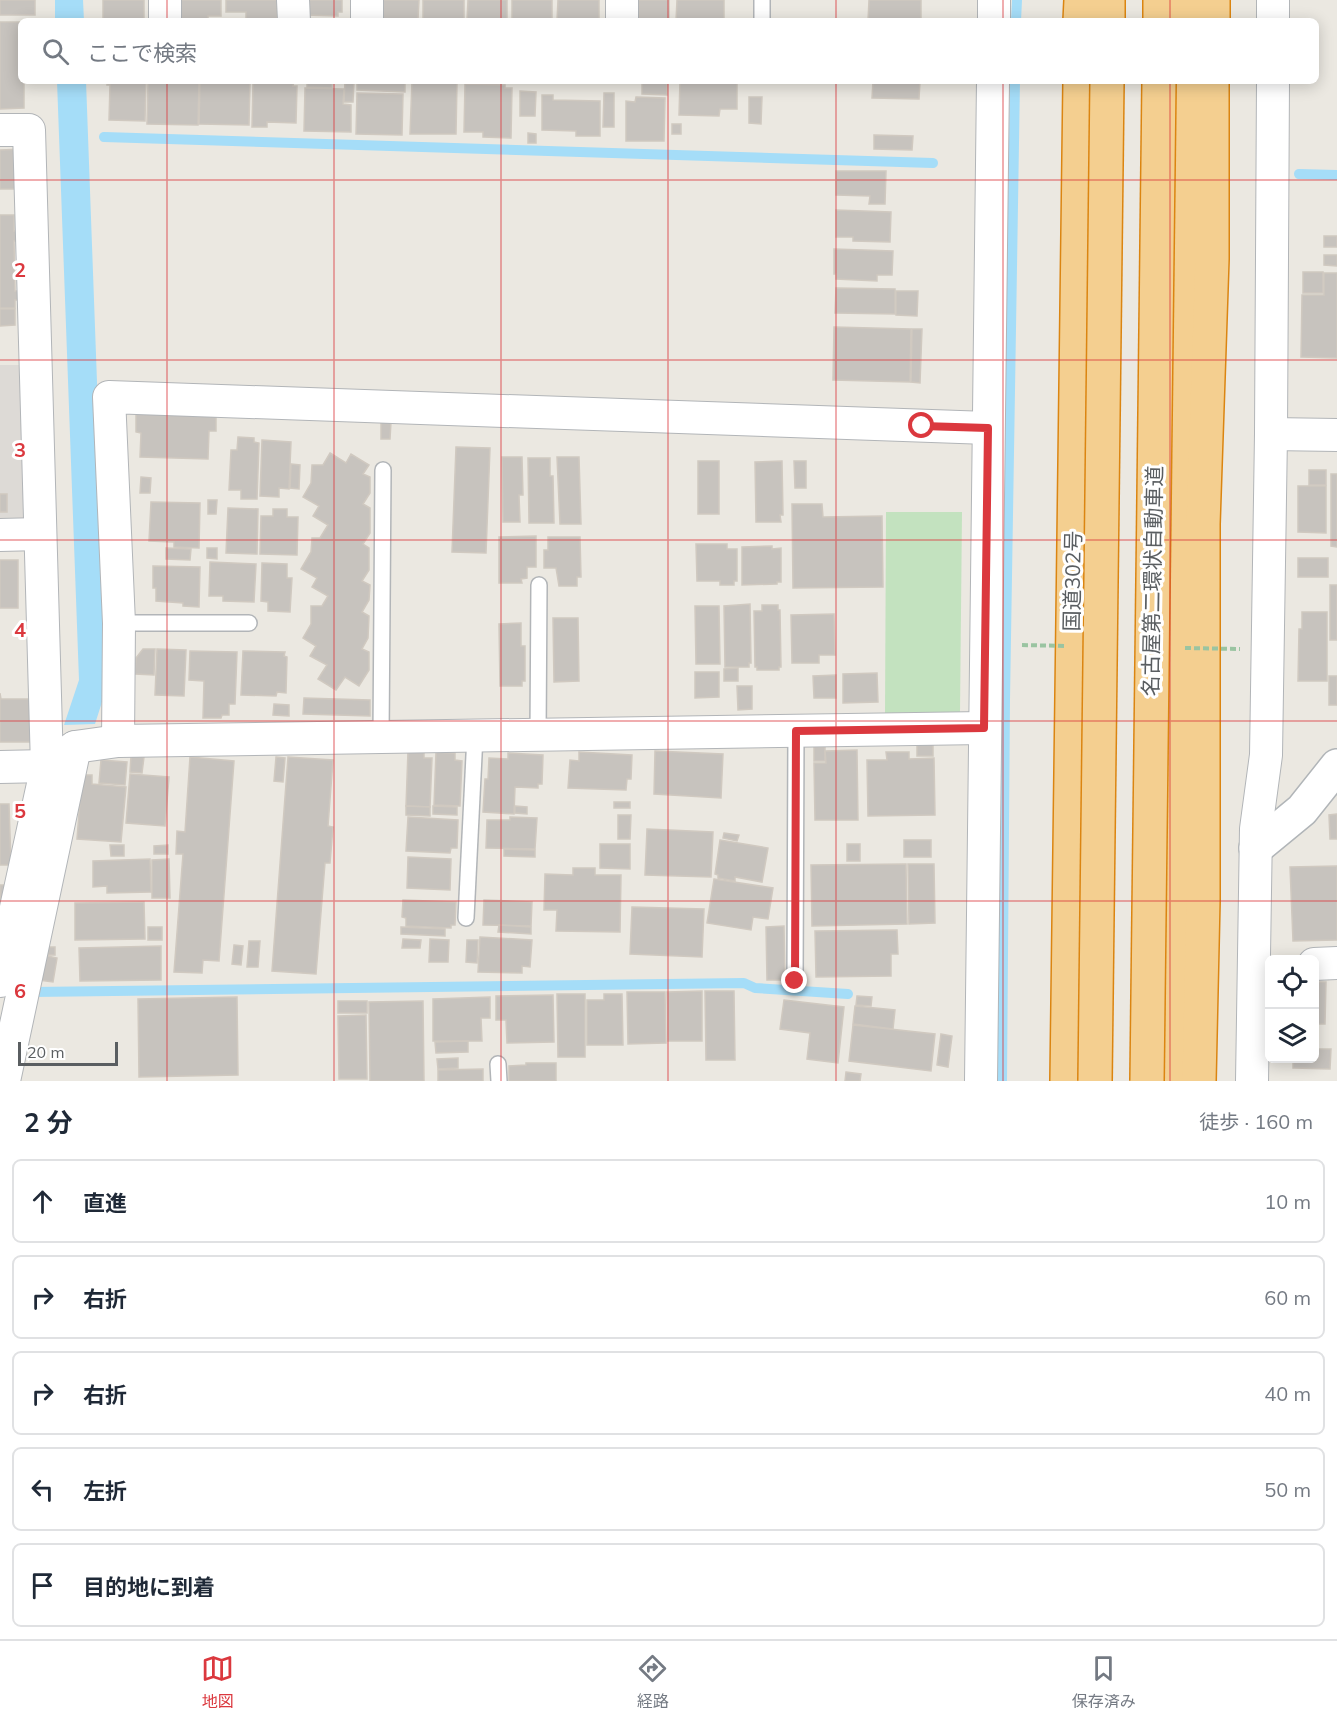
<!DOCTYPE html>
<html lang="ja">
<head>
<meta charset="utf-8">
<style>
  :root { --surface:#fff; --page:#f6f6f7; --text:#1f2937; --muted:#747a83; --line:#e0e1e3; --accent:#db383e }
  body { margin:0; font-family:Mulish,"Noto Sans JP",sans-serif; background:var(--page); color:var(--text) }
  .controls { position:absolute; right:18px; bottom:18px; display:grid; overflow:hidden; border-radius:9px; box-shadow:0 3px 15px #0003 }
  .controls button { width:54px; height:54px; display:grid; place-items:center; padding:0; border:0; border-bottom:2px solid var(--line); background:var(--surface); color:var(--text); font:30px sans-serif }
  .scale { position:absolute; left:18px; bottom:15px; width:100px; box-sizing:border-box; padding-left:6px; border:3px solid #5a5e61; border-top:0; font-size:16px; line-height:21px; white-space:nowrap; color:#5a5e61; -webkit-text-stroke:4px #fff; paint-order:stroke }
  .stop { position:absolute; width:18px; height:18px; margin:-14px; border:4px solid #db383e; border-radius:50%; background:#fff }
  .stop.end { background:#db383e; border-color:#fff; box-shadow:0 2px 6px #0008 }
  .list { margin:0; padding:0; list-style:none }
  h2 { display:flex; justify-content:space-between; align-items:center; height:78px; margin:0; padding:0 24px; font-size:26px }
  h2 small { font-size:20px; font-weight:400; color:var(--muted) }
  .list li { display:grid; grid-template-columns:39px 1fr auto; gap:18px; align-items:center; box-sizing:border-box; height:84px; margin:0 12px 12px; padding:0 12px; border:2px solid var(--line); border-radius:9px }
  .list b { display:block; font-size:22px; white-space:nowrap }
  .list em { font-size:20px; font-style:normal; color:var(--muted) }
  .icon { flex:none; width:33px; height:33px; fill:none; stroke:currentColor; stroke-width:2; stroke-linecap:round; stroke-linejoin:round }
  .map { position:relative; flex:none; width:1337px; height:1081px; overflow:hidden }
  .search { position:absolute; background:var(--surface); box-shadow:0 3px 15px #0003; left:18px; right:18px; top:18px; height:66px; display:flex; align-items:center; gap:15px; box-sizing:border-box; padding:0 21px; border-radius:9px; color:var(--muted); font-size:22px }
  .sheet { height:558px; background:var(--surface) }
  nav { display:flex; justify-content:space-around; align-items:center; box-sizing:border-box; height:84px; border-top:2px solid var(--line); background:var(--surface); font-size:16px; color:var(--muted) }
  nav a { display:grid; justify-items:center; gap:3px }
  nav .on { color:var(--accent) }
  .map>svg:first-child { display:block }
</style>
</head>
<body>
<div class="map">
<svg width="1337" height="1081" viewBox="0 0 1337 1081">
  <rect width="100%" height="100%" fill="#ebe8e1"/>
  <polygon fill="#dddad6" points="0,365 25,365 28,525 0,526"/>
  <polygon fill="#c3e2bf" points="886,512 962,512 960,712 885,713"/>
  <g fill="#a5ddf8">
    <polygon points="55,0 83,0 84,21 55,21"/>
    <polygon points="57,81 86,81 108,683 95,724 64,725 79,680"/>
  </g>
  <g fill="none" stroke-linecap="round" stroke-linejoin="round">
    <g stroke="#a5ddf8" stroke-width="10">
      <polyline points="1016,21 1017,0"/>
      <polyline points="104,137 933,163"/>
      <polyline points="1299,174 1337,175"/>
      <polyline points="32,992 744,983 755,988 848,994"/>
      <polyline points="1002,1081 1005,700 1015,81"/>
    </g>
  </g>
  <g fill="#c7c3be" stroke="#d0c9c0" stroke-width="1.5">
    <rect x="0" y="0" width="35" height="15"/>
    <polygon points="103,0 144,0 144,19 103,21"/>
    <polygon points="171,0 221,0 221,16 208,16 208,21 176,21"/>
    <polygon points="226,0 277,0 277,21 246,21 246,12 226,12"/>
    <polygon points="306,0 342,0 342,12 338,12 338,16 305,15"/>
    <polygon points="379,0 419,0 418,19 416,19 416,21 378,21"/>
    <rect x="423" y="0" width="41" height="21"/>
    <polygon points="468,0 507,0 507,21 467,21"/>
    <rect x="512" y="0" width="40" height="21"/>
    <polygon points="558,0 599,0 599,21 557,21"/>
    <polygon points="632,0 669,0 669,21 631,21"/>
    <polygon points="677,0 724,0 724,21 676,21"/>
    <polygon points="869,0 921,0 921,21 868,21"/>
    <polygon points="0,22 21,22 21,81 24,81 24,108 0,109"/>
    <polygon points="107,81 146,81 145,121 109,120 110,85 107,85"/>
    <polygon points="148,81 199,81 198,125 147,124"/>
    <polygon points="200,81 250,83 249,125 199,124"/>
    <polygon points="275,81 294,81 293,86 297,86 296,123 267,122 267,127 252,127 253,83 275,83"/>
    <polygon points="307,81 332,81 332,88 307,87"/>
    <polygon points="345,81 354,81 353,102 344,102"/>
    <polygon points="357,81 405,81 405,92 357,90"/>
    <polygon points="412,81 457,82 456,134 410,134"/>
    <polygon points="642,81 667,81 667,95 642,94"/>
    <polygon points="680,81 737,81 737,109 720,109 719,116 679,115"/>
    <polygon points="873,81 920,81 919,99 872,98"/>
    <polygon points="465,84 505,85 505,88 512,88 511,138 483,137 483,132 464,132"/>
    <polygon points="305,88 344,89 343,104 351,105 351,132 304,131"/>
    <polygon points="520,91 536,92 535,116 520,116"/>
    <polygon points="357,93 403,94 402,135 356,134"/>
    <polygon points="604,93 614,93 614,127 603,127"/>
    <polygon points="542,95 553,95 553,100 600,101 600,136 576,136 576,131 542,130"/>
    <polygon points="636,97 665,98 664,141 626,141 626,101 635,102"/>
    <polygon points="749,97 762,97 761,124 749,123"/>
    <rect x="672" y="124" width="9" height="10"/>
    <polygon points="528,133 536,134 536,143 528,143"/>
    <polygon points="874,135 913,136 912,150 874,149"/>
    <polygon points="23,149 24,189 0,189 0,150"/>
    <polygon points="836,171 886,171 885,204 869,204 870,196 836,195"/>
    <polygon points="836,210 891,212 890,242 853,241 853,237 836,237"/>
    <polygon points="0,215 14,215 14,231 21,231 21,241 14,241 15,291 22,291 22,300 15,300 15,308 0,308"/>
    <rect x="1324" y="236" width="13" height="11"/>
    <polygon points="834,249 893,251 892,275 877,275 877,281 836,279 836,274 834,274"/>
    <polygon points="1324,255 1337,255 1337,266 1324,265"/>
    <rect x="1303" y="272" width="20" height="21"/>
    <polygon points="1324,273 1337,273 1337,358 1301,357 1302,295 1324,295"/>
    <polygon points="836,288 895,289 895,314 835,313"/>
    <polygon points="896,291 918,291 917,316 896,315"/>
    <polygon points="0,309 15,309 15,325 0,326"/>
    <polygon points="834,327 911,329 910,382 833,380"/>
    <polygon points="912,329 922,329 920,383 911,382"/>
    <polygon points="136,411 216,416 216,431 209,431 208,459 140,457 141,433 136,432"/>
    <polygon points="381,422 391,422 390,439 381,439"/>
    <polygon points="238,437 254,438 254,442 259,443 257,499 241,499 241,490 229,490 231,450 237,450"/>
    <polygon points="262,440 291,442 289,489 279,488 279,497 260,496"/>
    <polygon points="456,447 490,448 486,553 452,552"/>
    <polygon points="330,453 346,463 351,454 369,465 363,474 370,477 370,493 363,504 370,508 370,533 363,544 369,548 369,570 362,581 370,585 369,600 362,612 369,616 368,638 362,649 369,652 369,670 359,686 345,677 336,690 318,679 327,665 310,656 316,646 303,638 311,624 311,606 322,606 328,596 312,587 317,578 301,569 311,552 312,538 320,538 328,525 313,516 319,506 303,497 311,483 312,465 323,465"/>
    <polygon points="502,457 522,457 523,495 519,495 520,522 503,522"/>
    <polygon points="557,457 579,457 581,524 560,524"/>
    <polygon points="528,458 550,458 550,476 553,476 554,523 529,523"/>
    <rect x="698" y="461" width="21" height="53"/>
    <polygon points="782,461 783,515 780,515 781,522 756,522 755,462"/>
    <polygon points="794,461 806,461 806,488 795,488"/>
    <polygon points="291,464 300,465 299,489 290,488"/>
    <rect x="1309" y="470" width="17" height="15"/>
    <polygon points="1331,474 1337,474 1337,547 1331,546"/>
    <polygon points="141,477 151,478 150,493 140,493"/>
    <polygon points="1298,486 1326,486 1326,533 1298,532"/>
    <rect x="0" y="494" width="7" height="18"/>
    <polygon points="208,500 217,500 216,514 208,514"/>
    <polygon points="151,502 200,503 199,548 174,547 174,542 149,541"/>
    <polygon points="792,504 822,504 823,517 882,516 883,587 793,588"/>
    <polygon points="228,508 258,509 257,554 226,553"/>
    <polygon points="273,509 287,509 287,517 298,517 297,555 260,554 261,516 273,516"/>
    <polygon points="536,536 536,567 527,567 527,578 521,579 522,583 499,583 499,537"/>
    <polygon points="548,537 580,537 581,577 577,577 577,586 559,586 556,568 544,568 544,550 548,550"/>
    <polygon points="696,544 727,544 727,549 737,549 737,581 734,581 734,585 720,585 720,581 697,581"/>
    <polygon points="772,546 772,549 781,548 781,582 777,582 777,584 742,585 742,547"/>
    <polygon points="166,548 191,549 190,560 166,559"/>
    <polygon points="207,548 217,548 217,559 207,558"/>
    <rect x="1298" y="558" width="30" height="19"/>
    <rect x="0" y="560" width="18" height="48"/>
    <polygon points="210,562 256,564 254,602 223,601 223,596 209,596"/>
    <polygon points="262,563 287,564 287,578 292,578 290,612 268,611 268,602 261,601"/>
    <polygon points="153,566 200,567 199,607 183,606 183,603 156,601 156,588 153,588"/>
    <rect x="1330" y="585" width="7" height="55"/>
    <polygon points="750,604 751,663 749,663 749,667 725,667 724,606"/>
    <polygon points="762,605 778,605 778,610 780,610 781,667 779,667 779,670 757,670 757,667 755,667 754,611 762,611"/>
    <polygon points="695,606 719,606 720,664 696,664"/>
    <polygon points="1302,612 1327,612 1327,681 1298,681 1299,629 1302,629"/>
    <polygon points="834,614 835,655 819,655 819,663 792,663 791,615"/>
    <polygon points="553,618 578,618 579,681 554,682"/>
    <polygon points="521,623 521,646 525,646 525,681 522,681 522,686 500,686 499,624"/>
    <polygon points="143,649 155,649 154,675 135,674 136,658"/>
    <polygon points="157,649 186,650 184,696 155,695"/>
    <polygon points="190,651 237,652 235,704 229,704 229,715 222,715 221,718 203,718 204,681 189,680"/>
    <polygon points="243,651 285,652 284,656 287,657 286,693 277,692 276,696 241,695"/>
    <polygon points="738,668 738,681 724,681 724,669"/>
    <polygon points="695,672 719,672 719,697 695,698"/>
    <polygon points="877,673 878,702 843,703 843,674"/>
    <polygon points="836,675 836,698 814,698 813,676"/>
    <rect x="1329" y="676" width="8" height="29"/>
    <polygon points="737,686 752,686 752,709 738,710"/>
    <polygon points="0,693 1,699 30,699 30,742 0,742"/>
    <polygon points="304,698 370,700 370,716 303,714"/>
    <polygon points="274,704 289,705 289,716 273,715"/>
    <polygon points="933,739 933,756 917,756 917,740"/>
    <rect x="814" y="747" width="11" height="14"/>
    <polygon points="857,750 858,820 815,820 814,763 826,763 825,751"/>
    <polygon points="408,751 424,752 424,758 432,758 430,807 406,806"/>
    <polygon points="655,751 723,754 721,798 654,794"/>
    <polygon points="436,752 455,753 455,760 462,761 460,806 434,805"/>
    <polygon points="579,752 632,755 631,779 627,779 626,790 568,788 570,760 579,761"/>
    <polygon points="886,752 909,752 909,759 934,758 935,815 868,816 867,760 887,760"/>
    <polygon points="508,753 543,755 542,784 538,784 538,788 515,787 514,814 483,812 485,779 488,779 489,758 508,759"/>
    <polygon points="131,756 144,757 142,773 130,772"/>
    <polygon points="190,757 234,761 219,961 203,960 202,973 174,972 183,854 176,854 177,831 185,832"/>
    <polygon points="276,757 285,758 283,782 274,781"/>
    <polygon points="288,757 333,760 328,826 333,827 330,863 325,863 316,974 272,971"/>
    <polygon points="101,760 127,762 125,785 99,783"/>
    <polygon points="130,774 169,777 165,826 126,823"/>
    <polygon points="82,775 92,775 92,784 126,787 121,842 77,839"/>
    <rect x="614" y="802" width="16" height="6"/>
    <polygon points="0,804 9,804 11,865 0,865"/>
    <polygon points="406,806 430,807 430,816 406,815"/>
    <polygon points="433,806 457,807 457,815 433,814"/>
    <polygon points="515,806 527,807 527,814 515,813"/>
    <polygon points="1337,814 1337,839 1330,839 1329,815"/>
    <polygon points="618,815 631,815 630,839 618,839"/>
    <polygon points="408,817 458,820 457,848 451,848 450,853 406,851"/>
    <polygon points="510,817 537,818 535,849 486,848 487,820 510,820"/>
    <polygon points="647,829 713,832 711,877 645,875"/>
    <polygon points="724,833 739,835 737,841 723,838"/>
    <polygon points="720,840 768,848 762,882 735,877 735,881 718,878 718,875 715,874"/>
    <rect x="904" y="840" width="27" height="17"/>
    <polygon points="600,844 630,844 630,869 600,868"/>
    <rect x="847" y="844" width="13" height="17"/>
    <polygon points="110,845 124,845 124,856 111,856"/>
    <polygon points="168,845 168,854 154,854 154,846"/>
    <polygon points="504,849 535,850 535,857 504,856"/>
    <polygon points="408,857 451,859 450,890 407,888"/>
    <polygon points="150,859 151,892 107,893 107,886 93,887 93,861"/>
    <polygon points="169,859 170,898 152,898 152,860"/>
    <polygon points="906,864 907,924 812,926 811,865"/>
    <polygon points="908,864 934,864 935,923 909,924"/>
    <polygon points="1337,866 1337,940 1293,941 1290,867"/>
    <polygon points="573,868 595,868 595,875 621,875 620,932 556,931 557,910 544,910 545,874 573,875"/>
    <polygon points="714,879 773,888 768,919 753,917 751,930 707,923"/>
    <polygon points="0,885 5,885 0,924"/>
    <polygon points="403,900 456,902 455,925 451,925 451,928 406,926 406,918 402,917"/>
    <polygon points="484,900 532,902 531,926 483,925"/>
    <polygon points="144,902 145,939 75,940 75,903"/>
    <polygon points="632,907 704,909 702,957 630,954"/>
    <polygon points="499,925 531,927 531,934 498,932"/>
    <polygon points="784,926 785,980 767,980 766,927"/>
    <rect x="148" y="927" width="14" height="13"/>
    <polygon points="401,927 445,929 445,936 401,934"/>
    <polygon points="897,930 898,954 891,954 891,976 816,977 815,931"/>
    <polygon points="480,937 532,940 530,967 522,966 522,973 478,972"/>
    <polygon points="403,939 421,940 420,948 402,948"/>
    <polygon points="430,939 449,940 448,962 429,962"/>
    <polygon points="467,940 478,940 477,963 466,962"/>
    <polygon points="249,941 260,941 258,967 247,967"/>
    <polygon points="234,945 243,946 241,965 232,964"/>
    <polygon points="161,946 161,980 80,981 79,948"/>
    <rect x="48" y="947" width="7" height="8"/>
    <polygon points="43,955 57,958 53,982 39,980"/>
    <polygon points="1314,982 1326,982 1325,1024 1314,1024"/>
    <polygon points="702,991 702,1041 668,1041 667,992"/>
    <polygon points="705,991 734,991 735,1060 706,1060"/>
    <polygon points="627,992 665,992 666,1043 628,1044"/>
    <polygon points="557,994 585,994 585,1057 558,1057"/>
    <polygon points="604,994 622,994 623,1045 587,1045 587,1000 604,1000"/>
    <polygon points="553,995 554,1042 507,1043 506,1020 496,1020 496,996"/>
    <polygon points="857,996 872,997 871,1006 856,1005"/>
    <polygon points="237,997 238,1075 139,1077 138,999"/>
    <polygon points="490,997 490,1018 481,1018 482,1041 433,1041 433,999"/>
    <polygon points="784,1000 844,1007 838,1063 807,1059 810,1033 780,1029"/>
    <rect x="338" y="1001" width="29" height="12"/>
    <polygon points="423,1001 424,1081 370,1081 369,1002"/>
    <polygon points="855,1006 895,1010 893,1029 853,1024"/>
    <polygon points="366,1015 367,1079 339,1079 338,1016"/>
    <polygon points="853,1025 935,1034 931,1071 849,1061"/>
    <polygon points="941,1034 952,1036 948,1067 937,1065"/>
    <polygon points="468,1041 468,1052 436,1053 435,1042"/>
    <polygon points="1314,1049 1331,1049 1330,1069 1293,1068 1293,1058 1314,1058"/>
    <polygon points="458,1058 458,1068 438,1069 437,1059"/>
    <polygon points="526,1063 556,1063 556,1081 509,1081 509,1066 526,1065"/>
    <polygon points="483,1069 483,1081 438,1081 438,1070"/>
    <polygon points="846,1072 861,1074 860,1081 845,1081"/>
  </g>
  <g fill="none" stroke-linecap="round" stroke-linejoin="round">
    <g stroke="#b2b5b8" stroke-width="18">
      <g id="lane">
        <polyline points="762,21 762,0"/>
        <polyline points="119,623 249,623"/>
        <polyline points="538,735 539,585"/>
        <polyline points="381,737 383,470"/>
        <polyline points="466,918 475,735"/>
        <polyline points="795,981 796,731"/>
        <polyline points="498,1064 499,1081"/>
      </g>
    </g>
    <g stroke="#b2b5b8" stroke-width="34">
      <g id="street">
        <polyline points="165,0 165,21"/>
        <polyline points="293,0 294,21"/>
        <polyline points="367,21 367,0"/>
        <polyline points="622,21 622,0"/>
        <polyline points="994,21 994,0"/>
        <polyline points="1273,21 1273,0"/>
        <polyline points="0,130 29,130 47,766 0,981"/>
        <polyline points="1271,434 1337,435"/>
        <polyline points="0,535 40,534"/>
        <polyline points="118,741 119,623 109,397 988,428"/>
        <polyline points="0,767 47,766 75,747 118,741 984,728"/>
        <polyline points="1314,964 1337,963"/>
        <polyline points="4,1081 75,747"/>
        <polyline points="981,1081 993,81"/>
        <polyline points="1252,1081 1256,829 1266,755 1271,434 1273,81"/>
      </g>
    </g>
    <g stroke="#b1b5b8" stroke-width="36">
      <polyline id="secondary" points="1256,848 1302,810 1337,766"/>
    </g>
    <g stroke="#db8511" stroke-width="36">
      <g id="highway">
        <polyline points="1080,21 1081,0"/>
        <polyline points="1108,21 1108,0"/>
        <polyline points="1160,21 1160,0"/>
        <polyline points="1186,21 1187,0"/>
        <polyline points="1213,21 1213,0"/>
        <polyline points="1067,1081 1080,81"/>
        <polyline points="1173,1081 1185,81"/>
        <polyline points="1199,1081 1203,900 1203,524 1212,259 1212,81"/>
      </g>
    </g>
    <use href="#lane" stroke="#fff" stroke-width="15"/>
    <use href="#street" stroke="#fff" stroke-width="32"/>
    <use href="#secondary" stroke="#fff" stroke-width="33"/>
    <use href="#highway" stroke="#f4cf90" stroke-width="33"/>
    <g stroke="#db8511" stroke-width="36" stroke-linecap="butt">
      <g id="highway-bridge">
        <polyline points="1095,1081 1107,81"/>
        <polyline points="1147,1081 1159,81"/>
      </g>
    </g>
    <g stroke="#9ac4a1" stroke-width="4" stroke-dasharray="6 3" stroke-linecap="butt">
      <polyline points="1022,645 1066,646"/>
      <polyline points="1185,648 1240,649"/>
    </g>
    <use href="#highway-bridge" stroke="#f4cf90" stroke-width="33"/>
  </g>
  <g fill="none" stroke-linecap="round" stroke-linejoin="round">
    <polyline stroke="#db383e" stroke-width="8" points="795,981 796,731 984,728 988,428 922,426"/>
  </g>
  <path fill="none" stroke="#db383e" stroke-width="1.5" stroke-opacity="0.55" d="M 167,0 L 167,21M 334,0 L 334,21M 501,0 L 501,21M 668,0 L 668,21M 836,0 L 836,21M 1003,0 L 1003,21M 1170,0 L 1170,21M 167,81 L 167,1081M 334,81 L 334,1081M 501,81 L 501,1081M 668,81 L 668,1081M 836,81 L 836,1081M 1003,81 L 1003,1081M 1170,81 L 1170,1081M 0,180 L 1337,180M 0,360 L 1337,360M 0,540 L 1337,540M 0,721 L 1337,721M 0,901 L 1337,901"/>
  <g text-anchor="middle" stroke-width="6" stroke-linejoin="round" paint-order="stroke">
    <g font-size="21" fill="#5a5e61" stroke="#fff">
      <text transform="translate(1073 581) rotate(-89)" y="7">国道302号</text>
      <text transform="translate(1153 581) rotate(-89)" y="7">名古屋第二環状自動車道</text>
    </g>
  </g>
  <g font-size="20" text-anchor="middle" font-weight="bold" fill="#db383e" stroke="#fff" stroke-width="6" stroke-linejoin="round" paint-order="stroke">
    <text x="20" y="277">2</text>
    <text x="20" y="457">3</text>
    <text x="20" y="637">4</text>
    <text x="20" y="818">5</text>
    <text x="20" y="998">6</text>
  </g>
</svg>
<div class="controls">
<button><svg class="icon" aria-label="locate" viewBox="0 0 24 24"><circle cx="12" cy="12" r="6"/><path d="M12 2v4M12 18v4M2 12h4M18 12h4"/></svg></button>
<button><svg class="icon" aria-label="layers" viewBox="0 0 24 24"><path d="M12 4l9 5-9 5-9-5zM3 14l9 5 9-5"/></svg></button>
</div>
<div class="scale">20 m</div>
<div class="stop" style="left:922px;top:426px"></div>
<div class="stop end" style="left:795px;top:981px"></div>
<div class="search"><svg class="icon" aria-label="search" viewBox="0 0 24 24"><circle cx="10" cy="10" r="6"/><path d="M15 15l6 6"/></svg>ここで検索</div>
</div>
<section class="sheet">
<h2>2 分<small>徒歩 · 160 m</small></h2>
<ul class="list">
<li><svg class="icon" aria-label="ahead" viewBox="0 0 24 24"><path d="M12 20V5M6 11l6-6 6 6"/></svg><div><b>直進</b></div><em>10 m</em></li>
<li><svg class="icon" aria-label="right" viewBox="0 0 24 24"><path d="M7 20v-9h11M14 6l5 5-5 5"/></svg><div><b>右折</b></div><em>60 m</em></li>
<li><svg class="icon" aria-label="right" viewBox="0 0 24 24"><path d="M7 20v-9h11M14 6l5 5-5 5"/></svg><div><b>右折</b></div><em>40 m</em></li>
<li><svg class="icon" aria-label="left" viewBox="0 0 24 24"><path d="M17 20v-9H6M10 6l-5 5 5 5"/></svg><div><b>左折</b></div><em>50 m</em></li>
<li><svg class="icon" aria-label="arrive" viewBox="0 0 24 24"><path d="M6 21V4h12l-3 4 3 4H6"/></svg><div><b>目的地に到着</b></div></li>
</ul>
</section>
<nav>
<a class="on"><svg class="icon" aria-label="map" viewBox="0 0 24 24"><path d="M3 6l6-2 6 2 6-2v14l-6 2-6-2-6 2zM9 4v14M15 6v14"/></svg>地図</a>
<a><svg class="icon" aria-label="directions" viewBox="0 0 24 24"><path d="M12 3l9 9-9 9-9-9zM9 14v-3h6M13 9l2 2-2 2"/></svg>経路</a>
<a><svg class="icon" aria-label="saved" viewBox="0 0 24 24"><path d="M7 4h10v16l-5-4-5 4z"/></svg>保存済み</a>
</nav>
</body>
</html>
